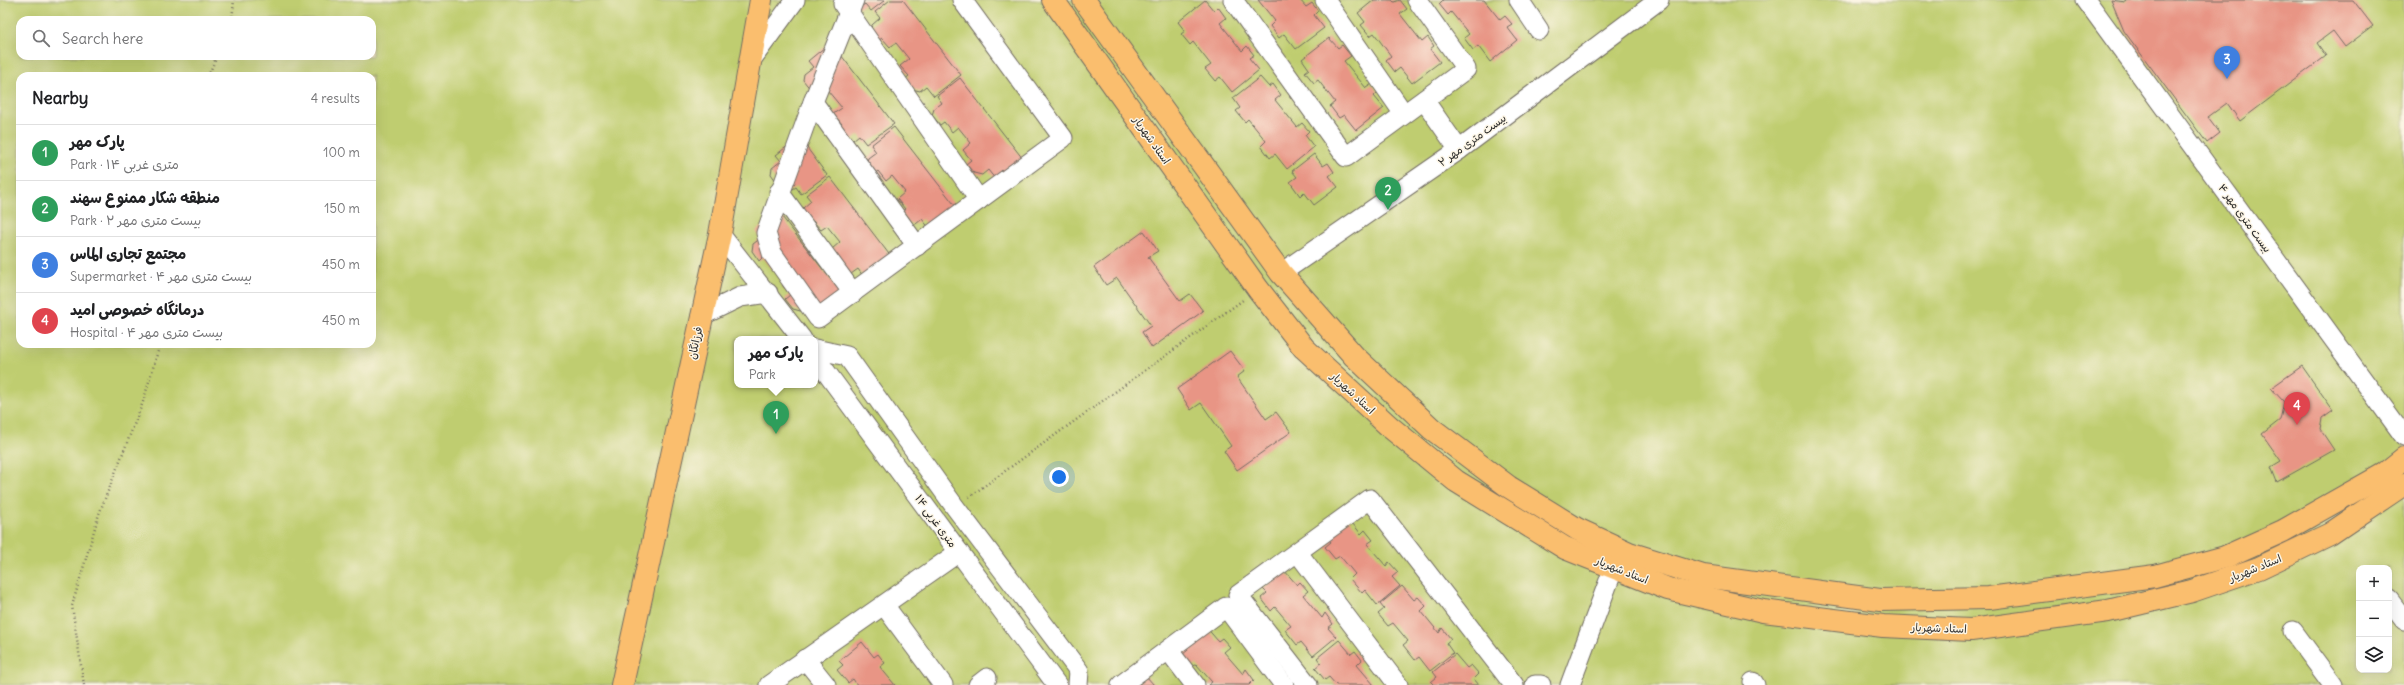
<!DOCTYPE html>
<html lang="en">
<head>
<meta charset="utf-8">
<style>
  :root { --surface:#fff; --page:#f2f2f2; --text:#202124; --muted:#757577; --line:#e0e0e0; --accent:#d93025 }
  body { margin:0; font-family:Delius,"Playpen Sans Arabic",sans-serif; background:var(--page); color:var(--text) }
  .controls { position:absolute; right:12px; bottom:12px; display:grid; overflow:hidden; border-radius:8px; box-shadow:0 4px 16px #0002 }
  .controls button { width:36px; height:36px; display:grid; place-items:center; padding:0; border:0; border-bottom:1px solid var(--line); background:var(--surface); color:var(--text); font:20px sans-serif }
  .you { position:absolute; left:1059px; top:477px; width:14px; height:14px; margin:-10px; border:3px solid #fff; border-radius:50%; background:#1a73e8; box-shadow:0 0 0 6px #1a73e833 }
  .badge { display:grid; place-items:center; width:26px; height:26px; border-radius:50%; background:var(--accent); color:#fff; font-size:13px; font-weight:700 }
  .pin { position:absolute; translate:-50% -33px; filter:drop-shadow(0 1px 2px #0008) }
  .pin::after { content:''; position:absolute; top:21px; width:14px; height:12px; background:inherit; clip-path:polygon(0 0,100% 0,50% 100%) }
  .popup { position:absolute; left:734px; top:336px; width:84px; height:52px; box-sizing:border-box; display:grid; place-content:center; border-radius:8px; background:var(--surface); filter:drop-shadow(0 1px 3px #0005); font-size:13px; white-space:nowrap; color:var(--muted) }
  .popup b { font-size:15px; color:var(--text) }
  .popup::after { content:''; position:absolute; left:50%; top:100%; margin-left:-8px; border:8px solid transparent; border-top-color:var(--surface) }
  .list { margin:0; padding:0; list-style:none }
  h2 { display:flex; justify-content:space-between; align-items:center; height:52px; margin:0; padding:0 16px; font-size:17px }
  h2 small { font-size:13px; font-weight:400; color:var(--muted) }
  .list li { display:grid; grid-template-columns:26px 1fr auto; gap:12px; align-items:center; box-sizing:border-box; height:56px; padding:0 16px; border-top:1px solid var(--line) }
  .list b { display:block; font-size:15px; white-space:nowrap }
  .list p { margin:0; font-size:13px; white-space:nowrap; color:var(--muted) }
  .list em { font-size:13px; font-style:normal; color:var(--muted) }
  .icon { flex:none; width:22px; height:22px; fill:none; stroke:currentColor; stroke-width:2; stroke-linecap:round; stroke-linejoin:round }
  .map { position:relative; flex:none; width:2404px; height:685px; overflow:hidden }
  .search { position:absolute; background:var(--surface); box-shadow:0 4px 16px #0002; left:16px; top:16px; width:360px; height:44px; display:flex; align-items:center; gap:10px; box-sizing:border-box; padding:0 14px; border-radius:12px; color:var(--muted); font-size:15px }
  .panel { position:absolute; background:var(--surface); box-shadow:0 4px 16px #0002; left:16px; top:72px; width:360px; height:276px; border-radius:12px }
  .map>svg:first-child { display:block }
</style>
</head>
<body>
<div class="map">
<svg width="2404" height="685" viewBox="0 0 2404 685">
  <rect width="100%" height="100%" fill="#fcf5e5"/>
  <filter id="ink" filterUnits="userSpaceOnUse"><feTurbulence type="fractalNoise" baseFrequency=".025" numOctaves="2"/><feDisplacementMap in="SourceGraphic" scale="8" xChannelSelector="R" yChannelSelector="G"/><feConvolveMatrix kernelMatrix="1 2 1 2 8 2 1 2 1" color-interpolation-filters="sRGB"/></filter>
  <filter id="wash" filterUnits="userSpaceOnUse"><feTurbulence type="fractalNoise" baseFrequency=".012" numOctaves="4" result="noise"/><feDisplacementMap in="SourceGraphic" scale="16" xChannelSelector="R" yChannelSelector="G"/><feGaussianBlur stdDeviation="0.9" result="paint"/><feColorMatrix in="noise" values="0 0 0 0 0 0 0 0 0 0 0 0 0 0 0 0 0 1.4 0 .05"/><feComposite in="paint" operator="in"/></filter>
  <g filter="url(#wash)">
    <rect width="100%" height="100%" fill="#f2e1c4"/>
    <path fill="#bfcd6f" stroke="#757c4d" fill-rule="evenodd" d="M 0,0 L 2404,0 L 2404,685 L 0,685 ZM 20,20 L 372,20 L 372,56 L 20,56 ZM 20,76 L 372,76 L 372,344 L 20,344 ZM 737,339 L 815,339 L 815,385 L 737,385 ZM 2359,568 L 2389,568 L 2389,670 L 2359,670 Z"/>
    <g id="blocks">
      <g fill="#e89585">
        <polygon points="853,0 885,0 871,11 865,4 859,8"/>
        <polygon points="890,0 903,0 961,75 934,96 926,86 920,91 912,89 904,80 909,76 900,66 909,59 896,43 890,47 882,38 878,41 870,31 872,25 880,18 875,12"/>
        <polygon points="1205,0 1214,11 1218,7 1226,18 1220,23 1242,51 1247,46 1254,55 1249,58 1259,70 1232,92 1220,77 1215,81 1205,69 1211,65 1193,42 1190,45 1181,34 1185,31 1178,22"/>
        <polygon points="1258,0 1300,0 1306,7 1312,3 1318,11 1314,15 1324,28 1296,49 1284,34 1279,38 1270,26 1275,21"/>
        <polygon points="1374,0 1392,0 1394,2 1400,0 1407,9 1400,14 1422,42 1428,37 1434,46 1430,49 1440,62 1412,83 1400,68 1395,72 1386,60 1391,56 1374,33 1370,36 1361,25 1365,22 1358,13"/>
        <polygon points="1443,0 1484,0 1500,20 1505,16 1512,24 1507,27 1517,40 1490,62 1478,46 1473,50 1464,38 1469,34 1451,12 1448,15 1439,4"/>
        <polygon points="2111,0 2126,2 2128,0 2353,0 2373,26 2345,47 2333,31 2317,43 2326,56 2240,121 2227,103 2208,117 2220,133 2207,143 2124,31"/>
        <polygon points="1329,38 1338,48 1342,45 1351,56 1344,61 1366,88 1372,84 1378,92 1374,96 1384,108 1356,130 1344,115 1339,118 1330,106 1335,102 1318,80 1314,83 1305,72 1309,69 1302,59"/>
        <polygon points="831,42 894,124 866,144 859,135 853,140 845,138 837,128 842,124 833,114 842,108 828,91 822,96 811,90 803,80 804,74 813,67 808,61"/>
        <polygon points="1260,77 1269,87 1273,84 1281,95 1275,100 1297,127 1302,123 1309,131 1305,135 1314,147 1287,169 1275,154 1270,158 1261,146 1266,141 1248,119 1245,122 1236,111 1240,108 1233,98"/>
        <polygon points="960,78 1023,159 996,180 988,170 982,175 974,173 966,164 971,160 963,150 971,143 958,127 952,132 944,122 940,125 932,115 934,109 942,103 937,96"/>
        <polygon points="894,127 957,208 930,229 922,219 916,224 908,223 900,213 905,209 897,199 905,192 892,176 886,181 878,171 874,174 866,164 868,158 876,152 871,145"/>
        <polygon points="799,137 827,175 801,194 796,187 790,191 779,185 771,174 772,168 781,161 776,155"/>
        <polygon points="1314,154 1323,166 1328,163 1334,172 1329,176 1338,187 1314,205 1304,192 1300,196 1290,182 1297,177 1292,171"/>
        <polygon points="830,177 892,258 865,279 858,269 851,274 843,272 835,263 840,259 832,249 840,242 827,226 821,230 813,221 810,224 802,214 803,208 811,201 806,195"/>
        <polygon points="779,213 842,294 815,315 793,309 785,299 790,295 782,285 790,278 771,267 763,257 759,261 752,251 753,244 761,238 756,231"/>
        <polygon points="1144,231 1158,251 1148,257 1180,301 1190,294 1203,311 1152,348 1142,332 1151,326 1117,278 1106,285 1094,267"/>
        <polygon points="1230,351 1245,371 1237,377 1266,419 1276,412 1291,432 1237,470 1224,451 1231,446 1201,403 1191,410 1177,389"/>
        <polygon points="2302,366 2333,410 2322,418 2320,429 2334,450 2277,482 2271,467 2281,461 2262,434 2280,420 2284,402 2271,388"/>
        <polygon points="1349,519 1361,534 1365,530 1373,540 1367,544 1386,566 1389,562 1398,572 1392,577 1400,586 1377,605 1365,590 1362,593 1350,579 1355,574 1340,556 1335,559 1325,547 1331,542 1327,537"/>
        <polygon points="1284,570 1297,585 1300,582 1308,591 1303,595 1322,618 1325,613 1333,624 1328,628 1336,637 1313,656 1301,642 1297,645 1285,630 1291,626 1275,607 1271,611 1261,598 1267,593 1263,589"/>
        <polygon points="1402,586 1414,600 1418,597 1426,606 1421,611 1439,633 1442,628 1451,639 1446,643 1453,653 1430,671 1419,657 1415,660 1403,645 1408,641 1393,623 1388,626 1378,614 1384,609 1380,604"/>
        <polygon points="1206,627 1218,641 1222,638 1230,647 1224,652 1243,674 1246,669 1254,680 1249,685 1208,685 1212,682 1196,664 1192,667 1182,655 1188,650 1184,645"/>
        <polygon points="1339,640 1351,654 1355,651 1362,660 1357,665 1374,685 1336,685 1329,677 1325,680 1315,668 1321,663 1317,658"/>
        <polygon points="862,642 874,657 878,654 885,663 880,667 895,685 857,685 853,679 848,683 837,670 843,665 839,661"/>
        <polygon points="1455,654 1467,668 1471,665 1479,674 1474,679 1479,685 1434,685 1431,682 1437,677 1433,672"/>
        <polygon points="1146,676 1154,685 1135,685"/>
      </g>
    </g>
  </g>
  <g filter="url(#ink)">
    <use href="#blocks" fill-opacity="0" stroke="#716b61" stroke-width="1"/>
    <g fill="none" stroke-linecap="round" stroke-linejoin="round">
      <g stroke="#716b61" stroke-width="21">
        <g id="minor">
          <polyline points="854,0 813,102 766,233 772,253 818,318 1063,138 962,0"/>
          <polyline points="1233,0 1346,157 1466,69 1417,0"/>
          <polyline points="1325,0 1404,114"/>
          <polyline points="1519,0 1539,30"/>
          <polyline points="2086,0 2404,436"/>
          <polyline points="843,4 979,200"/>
          <polyline points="752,59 795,0"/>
          <polyline points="1424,100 1459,150"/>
          <polyline points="813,102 917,246"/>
          <polyline points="779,192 853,293"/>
          <polyline points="720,234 802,339"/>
          <polyline points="1281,273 1459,150 1659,0"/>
          <polyline points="701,316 740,297 768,293"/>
          <polyline points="815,349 847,356 955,507 1079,671 1078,685"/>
          <polyline points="815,357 1057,685"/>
          <polyline points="1298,553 1398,685"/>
          <polyline points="2389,600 2404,620"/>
          <polyline points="884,605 943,685"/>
          <polyline points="2293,631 2333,685"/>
          <polyline points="1169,651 1195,685"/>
          <polyline points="805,659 826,685"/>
          <polyline points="1753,682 1755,685"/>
          <polyline points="769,685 959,552"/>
          <polyline points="978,685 987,678"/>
          <polyline points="1121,685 1226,607 1284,685"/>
          <polyline points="1308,685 1238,595 1370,499 1514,685"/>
          <polyline points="1535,685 1541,685"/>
          <polyline points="1570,685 1614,567"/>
        </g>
      </g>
      <g stroke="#716b61" stroke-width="24">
        <g id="major">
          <polyline points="1053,0 1258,289 1304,348 1390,427 1456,481 1565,548 1668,589 1763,611 1883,626 1971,630 2108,611 2192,591 2259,568 2330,534 2404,484"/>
          <polyline points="1084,0 1281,273 1354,356 1432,429 1509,487 1577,529 1629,553 1703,576 1880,600 1989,598 2155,576 2225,557 2283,531 2384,474 2404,458"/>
          <polyline points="622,685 720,234 761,0"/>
        </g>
      </g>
      <g stroke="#716b61" stroke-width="2.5" stroke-dasharray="1 3" stroke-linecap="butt">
        <polyline points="232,20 234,0"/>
        <polyline points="208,76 217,56"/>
        <polyline points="969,497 1243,300"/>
        <polyline points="84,685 72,606 99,514 143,402 160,344"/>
      </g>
      <use href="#minor" stroke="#fff" stroke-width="19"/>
      <use href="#major" stroke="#fabe6e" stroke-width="22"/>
    </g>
  </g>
  <g text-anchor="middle" stroke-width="3" stroke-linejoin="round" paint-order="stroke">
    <g font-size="11" fill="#2b2b2b" stroke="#fcf5e5">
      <text transform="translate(1152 140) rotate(55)" y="4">استاد شهریار</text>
      <text transform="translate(1472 140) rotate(-36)" y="4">بیست متری مهر ۲</text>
      <text transform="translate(2245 218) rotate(54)" y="4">بیست متری مهر ۴</text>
      <text transform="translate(695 343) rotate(-78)" y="4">فرزانگان</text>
      <text transform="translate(1353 393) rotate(43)" y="4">استاد شهریار</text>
      <text transform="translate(936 521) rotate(54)" y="4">۱۴ متری غربی</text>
      <text transform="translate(2255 568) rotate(-22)" y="4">استاد شهریار</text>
      <text transform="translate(1622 570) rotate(22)" y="4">استاد شهریار</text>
      <text transform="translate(1939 628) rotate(2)" y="4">استاد شهریار</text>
    </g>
  </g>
</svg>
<div class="controls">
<button>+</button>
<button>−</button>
<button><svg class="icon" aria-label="layers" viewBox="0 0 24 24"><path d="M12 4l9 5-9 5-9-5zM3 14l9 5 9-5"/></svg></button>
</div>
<div class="you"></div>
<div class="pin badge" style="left:776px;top:434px;background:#2e9e5b">1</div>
<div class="popup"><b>پارک مهر</b>Park</div>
<div class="pin badge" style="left:1388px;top:210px;background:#2e9e5b">2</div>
<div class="pin badge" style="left:2227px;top:79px;background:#3f7fe0">3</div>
<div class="pin badge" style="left:2297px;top:425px;background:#e0444e">4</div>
<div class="search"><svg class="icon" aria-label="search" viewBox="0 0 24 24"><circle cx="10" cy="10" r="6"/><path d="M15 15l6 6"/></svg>Search here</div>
<section class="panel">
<h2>Nearby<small>4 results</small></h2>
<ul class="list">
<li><span class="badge" style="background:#2e9e5b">1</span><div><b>پارک مهر</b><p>Park · ۱۴ متری غربی</p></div><em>100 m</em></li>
<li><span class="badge" style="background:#2e9e5b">2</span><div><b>منطقه شکار ممنوع سهند</b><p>Park · بیست متری مهر ۲</p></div><em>150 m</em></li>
<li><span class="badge" style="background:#3f7fe0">3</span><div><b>مجتمع تجاری الماس</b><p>Supermarket · بیست متری مهر ۴</p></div><em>450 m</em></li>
<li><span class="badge" style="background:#e0444e">4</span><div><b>درمانگاه خصوصی امید</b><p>Hospital · بیست متری مهر ۴</p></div><em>450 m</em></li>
</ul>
</section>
</div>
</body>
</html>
